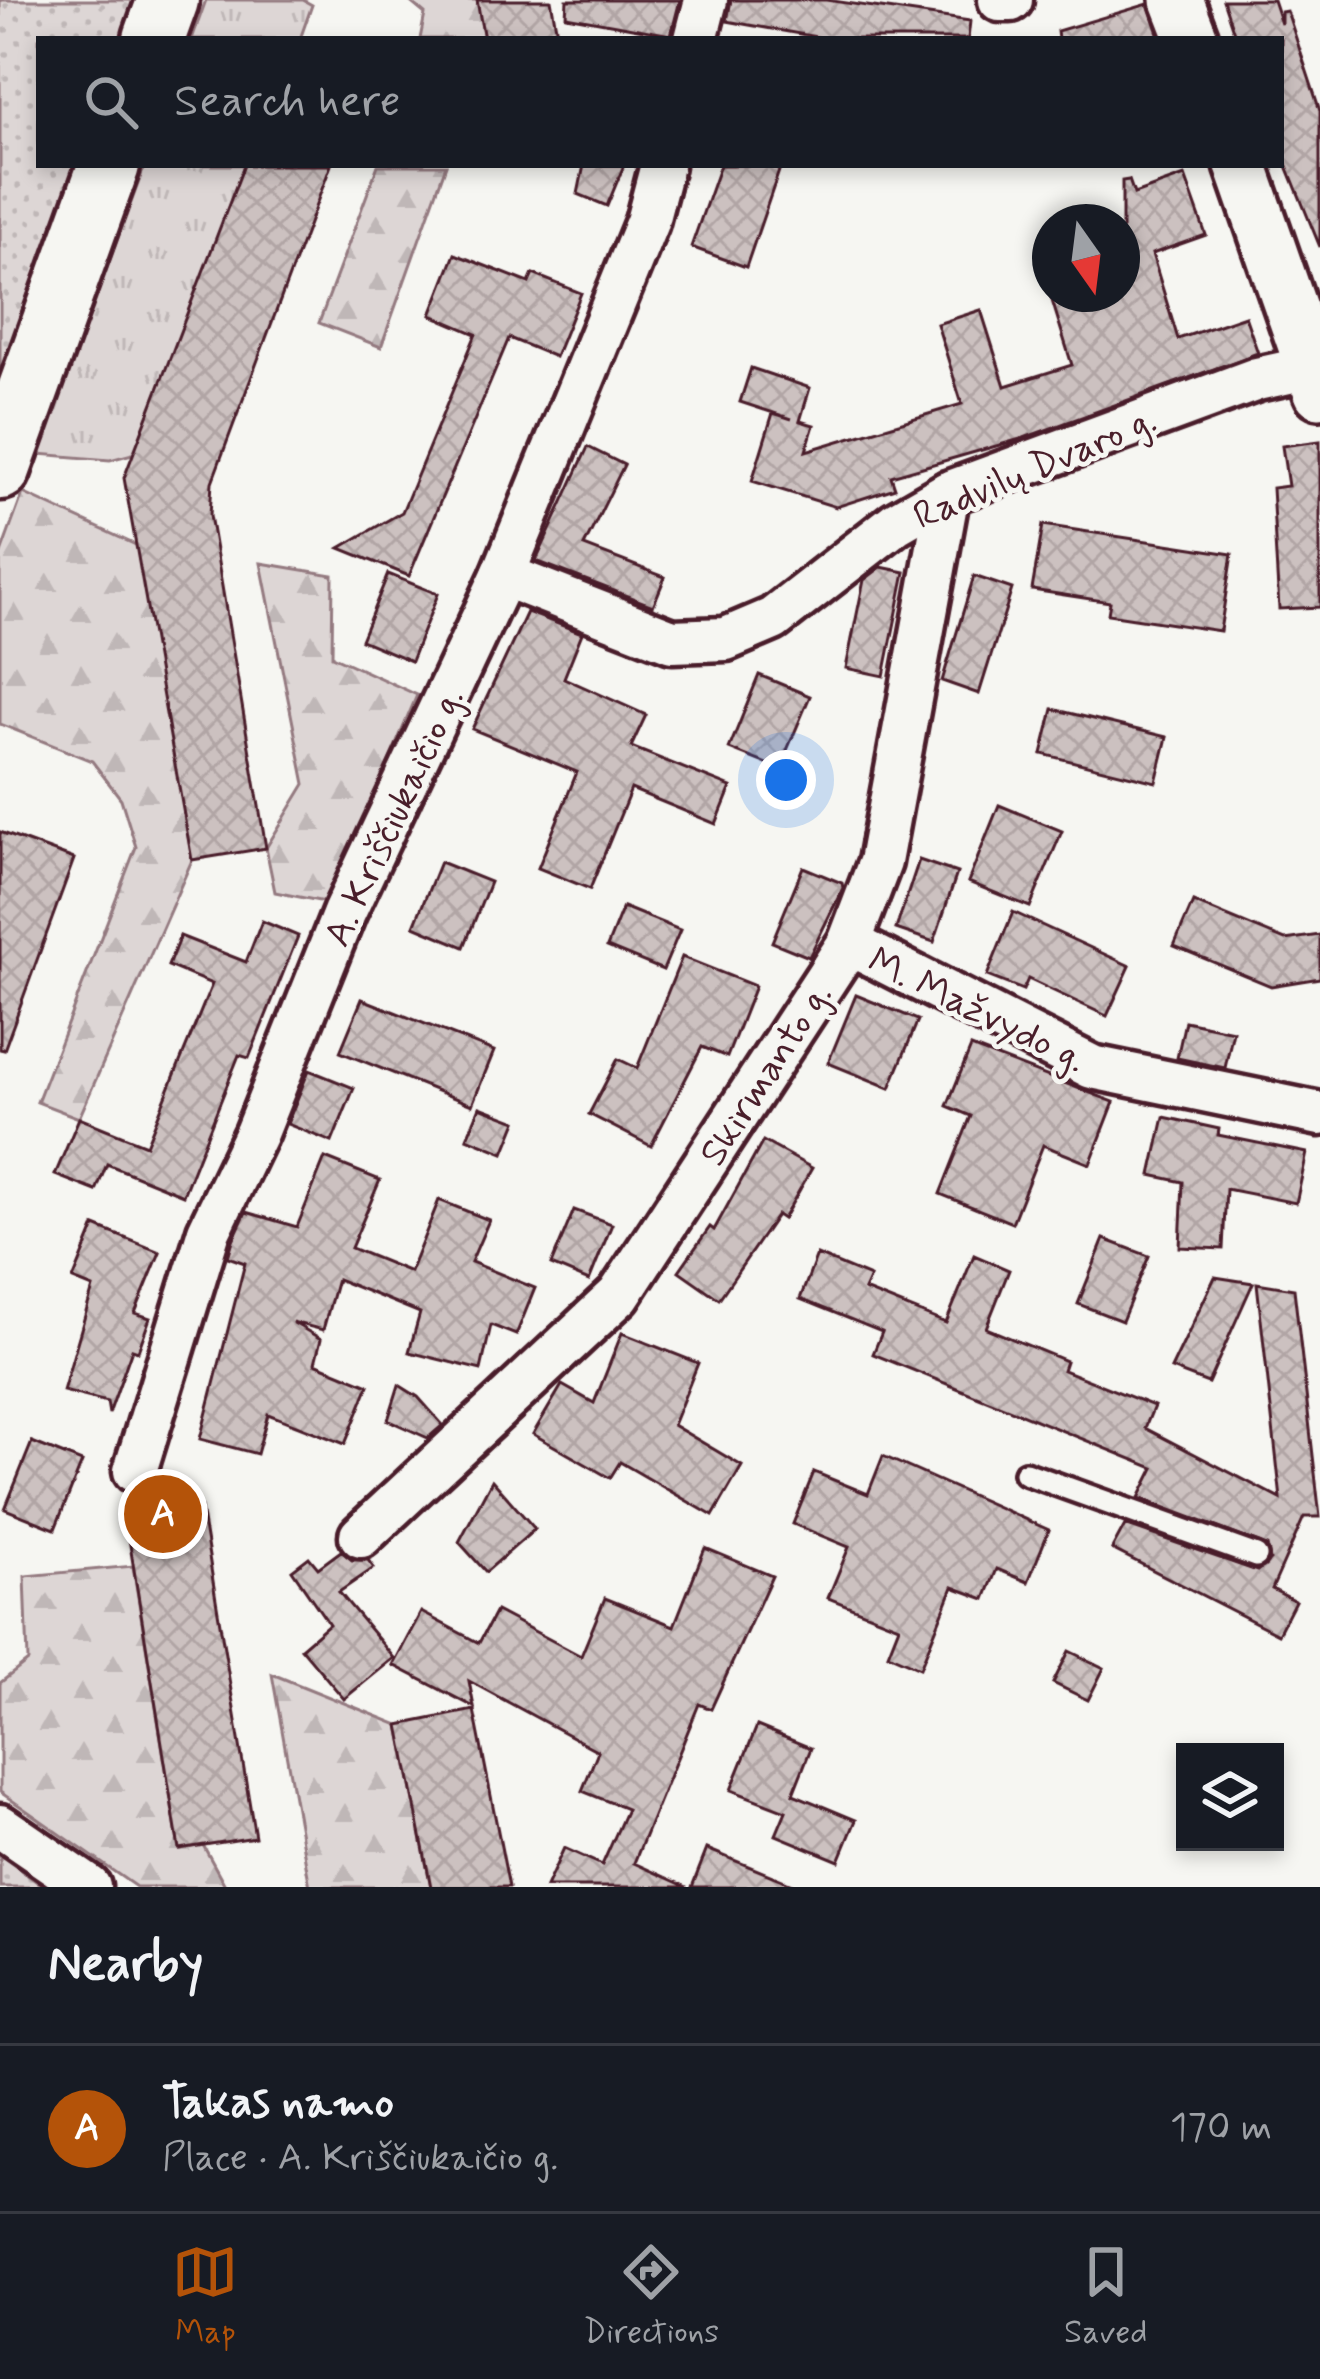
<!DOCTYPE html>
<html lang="en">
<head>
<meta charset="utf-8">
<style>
  :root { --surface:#171b24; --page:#242831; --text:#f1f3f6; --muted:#9ea1a6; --line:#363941; --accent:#b45309 }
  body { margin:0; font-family:Mynerve,sans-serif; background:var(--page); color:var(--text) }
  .controls { position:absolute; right:36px; bottom:36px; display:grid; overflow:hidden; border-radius:0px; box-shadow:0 6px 18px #0003 }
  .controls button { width:108px; height:108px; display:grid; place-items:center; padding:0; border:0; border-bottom:3px solid var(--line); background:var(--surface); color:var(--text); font:60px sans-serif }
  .compass { position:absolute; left:1032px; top:204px; width:108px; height:108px; border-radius:50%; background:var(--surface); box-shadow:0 6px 18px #0003; rotate:166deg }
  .you { position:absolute; left:786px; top:780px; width:42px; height:42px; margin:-30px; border:9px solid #fff; border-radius:50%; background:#1a73e8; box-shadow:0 0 0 18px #1a73e833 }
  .badge { display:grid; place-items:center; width:78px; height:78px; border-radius:50%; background:var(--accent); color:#fff; font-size:39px; font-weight:700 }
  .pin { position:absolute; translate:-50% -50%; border:6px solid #fff; box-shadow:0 3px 12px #0006 }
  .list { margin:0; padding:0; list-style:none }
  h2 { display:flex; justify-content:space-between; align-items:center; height:156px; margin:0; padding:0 48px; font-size:51px }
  h2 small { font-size:39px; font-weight:400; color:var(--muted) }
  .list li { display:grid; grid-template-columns:78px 1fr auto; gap:36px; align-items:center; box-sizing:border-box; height:168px; padding:0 48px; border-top:3px solid var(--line) }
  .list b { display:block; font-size:45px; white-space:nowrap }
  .list p { margin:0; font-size:39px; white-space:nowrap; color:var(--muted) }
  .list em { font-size:39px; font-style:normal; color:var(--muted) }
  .icon { flex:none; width:66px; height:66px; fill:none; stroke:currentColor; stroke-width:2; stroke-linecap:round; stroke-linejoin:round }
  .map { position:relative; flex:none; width:1320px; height:1887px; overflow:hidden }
  .search { position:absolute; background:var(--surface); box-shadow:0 6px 18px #0003; left:36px; right:36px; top:36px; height:132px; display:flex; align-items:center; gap:30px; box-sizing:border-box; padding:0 42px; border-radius:0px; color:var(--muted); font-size:45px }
  .sheet { height:324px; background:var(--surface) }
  nav { display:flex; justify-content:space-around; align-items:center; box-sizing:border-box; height:168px; border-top:3px solid var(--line); background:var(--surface); font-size:33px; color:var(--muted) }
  nav a { display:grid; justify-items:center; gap:6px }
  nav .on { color:var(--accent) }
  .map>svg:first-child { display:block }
</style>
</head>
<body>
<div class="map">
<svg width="1320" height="1887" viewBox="0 0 1320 1887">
  <defs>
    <pattern id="grass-tufts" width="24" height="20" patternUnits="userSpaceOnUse" patternTransform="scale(3)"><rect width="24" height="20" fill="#ddd6d5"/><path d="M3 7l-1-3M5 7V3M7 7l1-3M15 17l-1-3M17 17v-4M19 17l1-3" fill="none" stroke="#bfb7b7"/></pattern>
    <pattern id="forest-firs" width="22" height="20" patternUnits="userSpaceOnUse" patternTransform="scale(3)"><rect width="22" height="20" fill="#ddd6d5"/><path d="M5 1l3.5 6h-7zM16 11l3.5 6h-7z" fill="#bfb7b7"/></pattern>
    <pattern id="park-dots" width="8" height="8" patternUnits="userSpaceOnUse" patternTransform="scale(3)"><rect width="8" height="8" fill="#ddd6d5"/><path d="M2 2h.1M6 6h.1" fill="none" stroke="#bfb7b7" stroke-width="1.8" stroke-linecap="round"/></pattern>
    <pattern id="building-cross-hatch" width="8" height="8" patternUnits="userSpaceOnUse" patternTransform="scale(3)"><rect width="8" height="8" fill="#ccc1c0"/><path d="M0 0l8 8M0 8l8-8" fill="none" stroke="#b1a5a5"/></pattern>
  </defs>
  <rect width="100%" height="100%" fill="#f6f6f2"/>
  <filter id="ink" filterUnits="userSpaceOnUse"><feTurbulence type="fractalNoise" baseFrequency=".00833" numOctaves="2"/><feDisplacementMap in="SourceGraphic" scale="24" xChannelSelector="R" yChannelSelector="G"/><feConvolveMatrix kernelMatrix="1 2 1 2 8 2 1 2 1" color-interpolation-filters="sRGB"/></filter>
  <g filter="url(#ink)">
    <g fill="url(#grass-tufts)" stroke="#947a80" stroke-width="3">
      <polygon points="206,0 303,0 312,5 300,39 192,39"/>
      <polygon points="145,165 244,165 136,453 110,460 38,454"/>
    </g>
    <g fill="url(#forest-firs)" stroke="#947a80" stroke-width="3">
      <polygon points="408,0 477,0 484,39 420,39 425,14"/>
      <polygon points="378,165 446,165 381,347 319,323"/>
      <polygon points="23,493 140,547 192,860 79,1118 37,1102 136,847 121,799 92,761 0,724 0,556"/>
      <polygon points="261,563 333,575 332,656 417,695 329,903 275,892 266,848 305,784"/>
      <polygon points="133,1566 179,1849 203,1845 226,1887 136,1887 0,1792 0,1683 28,1661 25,1576"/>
      <polygon points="272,1674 399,1725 431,1887 310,1887"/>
    </g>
    <g fill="url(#park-dots)" stroke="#947a80" stroke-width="3">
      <polygon points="0,0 134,0 120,39 39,39 39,165 75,165 0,373"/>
      <polygon points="0,1855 44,1887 0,1887"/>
    </g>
    <g fill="url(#building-cross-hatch)" stroke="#4a1f2b" stroke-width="3">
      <polygon points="477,0 551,0 558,39 484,39"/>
      <polygon points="567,0 680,0 671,35 566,16"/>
      <polygon points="731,0 826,0 970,21 968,39 828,39 727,21"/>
      <polygon points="1223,0 1273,0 1281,24 1281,12 1287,11 1320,111 1320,247 1281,151 1281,39 1236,39"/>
      <polygon points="1148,4 1160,39 1058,39 1057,31"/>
      <polygon points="244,165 331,165 212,482 210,515 266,848 192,860 124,478"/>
      <polygon points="584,165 624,165 607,206 578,194"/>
      <polygon points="720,165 781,165 746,267 691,247"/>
      <polygon points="1185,176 1206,235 1152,254 1178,339 1245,316 1258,353 1024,438 891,476 895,488 836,507 752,481 773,413 792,419 740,402 751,368 810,388 800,421 814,425 806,451 962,404 937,324 981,310 1005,386 1072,365 1050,294 1122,294 1122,181 1129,180 1134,194"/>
      <polygon points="455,254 529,283 533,274 581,293 555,357 509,338 409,576 340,548 402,512 476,334 431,315"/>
      <polygon points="1320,441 1320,607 1279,609 1272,488 1288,486 1282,446"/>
      <polygon points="588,447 624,465 584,546 665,577 653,606 536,561"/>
      <polygon points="1043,525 1232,554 1220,631 1108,614 1110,602 1032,590"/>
      <polygon points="881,567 905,572 884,676 846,668 864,580"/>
      <polygon points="388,574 438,594 411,661 361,640"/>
      <polygon points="974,576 1012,589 979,694 942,681"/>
      <polygon points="527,612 582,633 564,678 646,715 631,747 731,787 716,824 631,789 590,889 538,868 577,772 472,729"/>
      <polygon points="759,675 810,696 779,769 729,749"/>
      <polygon points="1053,709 1167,737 1156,782 1042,754"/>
      <polygon points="999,805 1062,831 1030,907 968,882"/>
      <polygon points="0,832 74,859 4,1050 0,1049"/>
      <polygon points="919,860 957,873 934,942 896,929"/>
      <polygon points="440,862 490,882 464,947 414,926"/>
      <polygon points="803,867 842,883 843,888 809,957 772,942"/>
      <polygon points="1193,902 1285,940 1320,935 1320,978 1271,986 1174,946"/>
      <polygon points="623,907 680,930 663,970 607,947"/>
      <polygon points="1013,912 1130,966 1107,1016 1028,979 1023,990 987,976"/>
      <polygon points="262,921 298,936 249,1058 239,1055 183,1195 107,1164 96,1191 55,1175 79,1118 146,1145 212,984 168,966 180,936 246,962"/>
      <polygon points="682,957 755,986 727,1057 702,1047 651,1146 589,1114 618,1059 637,1068"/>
      <polygon points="856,995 918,1020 890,1088 828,1063"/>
      <polygon points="362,999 494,1051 472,1105 340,1052"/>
      <polygon points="1185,1021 1233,1031 1225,1068 1177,1058"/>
      <polygon points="971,1047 1114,1102 1090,1164 1043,1145 1012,1223 940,1194 971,1116 947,1106"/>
      <polygon points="309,1070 354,1088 332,1142 287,1124"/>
      <polygon points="480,1107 517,1121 504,1153 467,1138"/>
      <polygon points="1164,1117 1219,1129 1218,1135 1307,1153 1296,1203 1226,1189 1223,1249 1180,1247 1183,1182 1151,1175"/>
      <polygon points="763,1141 812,1168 783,1219 777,1215 719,1299 679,1271 710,1227 714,1230"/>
      <polygon points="325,1158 380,1180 351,1248 410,1272 439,1200 489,1220 471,1262 535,1288 516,1335 491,1325 481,1370 409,1352 420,1313 337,1279 323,1330 292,1322 321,1339 315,1363 369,1385 345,1444 268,1414 257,1454 200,1439 245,1263 228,1257 233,1240 246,1212 297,1227"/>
      <polygon points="574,1210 612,1224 589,1281 551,1265"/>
      <polygon points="95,1226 160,1252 135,1313 150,1318 138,1351 132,1349 109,1414 107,1402 63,1391 93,1288 73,1280"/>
      <polygon points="1104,1239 1149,1256 1122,1321 1078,1304"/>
      <polygon points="817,1255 870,1277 864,1290 946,1323 974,1255 1009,1270 986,1328 1066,1361 1063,1370 1154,1406 1145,1428 1281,1499 1257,1283 1294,1289 1320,1517 1304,1517 1272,1589 1295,1601 1278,1634 1112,1549 1125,1525 1257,1571 1270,1560 1267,1546 1139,1498 1154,1468 873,1354 882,1332 800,1299"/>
      <polygon points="1215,1277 1253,1283 1208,1383 1171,1369"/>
      <polygon points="622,1333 698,1363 673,1425 742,1466 713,1516 620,1462 610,1478 533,1434 562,1385 594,1403"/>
      <polygon points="399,1385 418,1397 443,1425 428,1438 388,1420"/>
      <polygon points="32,1442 82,1462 55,1529 5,1509"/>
      <polygon points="883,1456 1049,1530 1028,1582 997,1569 985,1599 953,1587 920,1668 888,1654 899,1626 828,1598 849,1547 793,1524 814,1472 868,1494"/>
      <polygon points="492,1480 535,1529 486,1572 459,1542"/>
      <polygon points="201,1508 255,1837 179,1849 126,1520"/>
      <polygon points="705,1548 772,1576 711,1709 699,1704 634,1863 687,1887 546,1887 564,1848 602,1865 627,1809 582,1791 598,1751 469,1681 474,1707 393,1665 421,1612 479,1643 496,1611 581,1656 605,1598 674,1626"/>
      <polygon points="341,1551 352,1560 368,1560 374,1568 339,1592 394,1658 344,1699 301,1648 329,1624 292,1570 309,1557 318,1568"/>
      <polygon points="1069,1651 1104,1668 1088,1700 1053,1683"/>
      <polygon points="474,1710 509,1887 431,1887 399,1725"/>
      <polygon points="757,1726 811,1748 793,1794 856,1820 839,1861 776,1835 786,1811 731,1790"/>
      <polygon points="707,1849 797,1886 797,1887 692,1887"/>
    </g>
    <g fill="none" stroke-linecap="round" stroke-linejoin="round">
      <g stroke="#4a1f2b" stroke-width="30">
        <polyline id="service" points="1025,1473 1256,1556"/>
      </g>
      <g stroke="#4a1f2b" stroke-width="51">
        <g id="minor">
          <polyline points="1000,0 1011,0"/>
          <polyline points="696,39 706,0"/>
          <polyline points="503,575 672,641 726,639 773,619 896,523 948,493 1257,379 1320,365"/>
          <polyline points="849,943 1092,1067 1320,1114"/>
          <polyline points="135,1471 209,1231 256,1133 344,913 503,575 647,222 662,165"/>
          <polyline points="361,1536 619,1295 849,943 880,862 948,493"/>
          <polyline points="0,1826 89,1887"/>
        </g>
      </g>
      <g stroke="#4a1f2b" stroke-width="60">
        <g id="tertiary">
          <polyline points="1177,0 1192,39"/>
          <polyline points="1241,165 1320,392"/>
        </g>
      </g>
      <g stroke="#4a1f2b" stroke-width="69">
        <g id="secondary">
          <polyline points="154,39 168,0"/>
          <polyline points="0,469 109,165"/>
        </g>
      </g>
      <use href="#service" stroke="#f6f6f2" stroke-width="21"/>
      <use href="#minor" stroke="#f6f6f2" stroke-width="42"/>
      <use href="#tertiary" stroke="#f6f6f2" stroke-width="51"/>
      <use href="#secondary" stroke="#f6f6f2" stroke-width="60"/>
    </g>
  </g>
  <g text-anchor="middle" stroke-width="10" stroke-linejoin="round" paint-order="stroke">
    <g font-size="39" fill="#4a1f2b" stroke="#f6f6f2">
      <text transform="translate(1034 466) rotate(-23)" y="14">Radvilų Dvaro g.</text>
      <text transform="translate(392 816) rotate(-65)" y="14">A. Kriščiukaičio g.</text>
      <text transform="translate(978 1008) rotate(26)" y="14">M. Mažvydo g.</text>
      <text transform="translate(764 1073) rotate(-57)" y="14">Skirmanto g.</text>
    </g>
  </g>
</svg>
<div class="controls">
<button><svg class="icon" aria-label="layers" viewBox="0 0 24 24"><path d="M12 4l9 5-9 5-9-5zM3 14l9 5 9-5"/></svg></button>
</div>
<svg class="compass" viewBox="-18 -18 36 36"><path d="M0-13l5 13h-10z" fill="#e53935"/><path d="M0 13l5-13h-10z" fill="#9ea1a6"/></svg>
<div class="you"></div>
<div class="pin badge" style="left:163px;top:1514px">A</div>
<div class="search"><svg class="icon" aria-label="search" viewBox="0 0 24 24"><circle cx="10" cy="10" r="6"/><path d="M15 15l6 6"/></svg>Search here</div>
</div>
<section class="sheet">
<h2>Nearby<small></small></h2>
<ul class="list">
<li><span class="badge">A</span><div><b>Takas namo</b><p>Place · A. Kriščiukaičio g.</p></div><em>170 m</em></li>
</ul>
</section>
<nav>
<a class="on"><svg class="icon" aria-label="map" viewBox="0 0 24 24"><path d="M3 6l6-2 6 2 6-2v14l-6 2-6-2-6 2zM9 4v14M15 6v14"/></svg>Map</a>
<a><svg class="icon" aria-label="directions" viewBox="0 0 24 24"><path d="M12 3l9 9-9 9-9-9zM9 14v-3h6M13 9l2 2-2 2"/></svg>Directions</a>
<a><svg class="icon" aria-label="saved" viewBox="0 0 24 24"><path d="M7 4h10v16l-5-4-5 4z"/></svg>Saved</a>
</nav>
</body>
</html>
